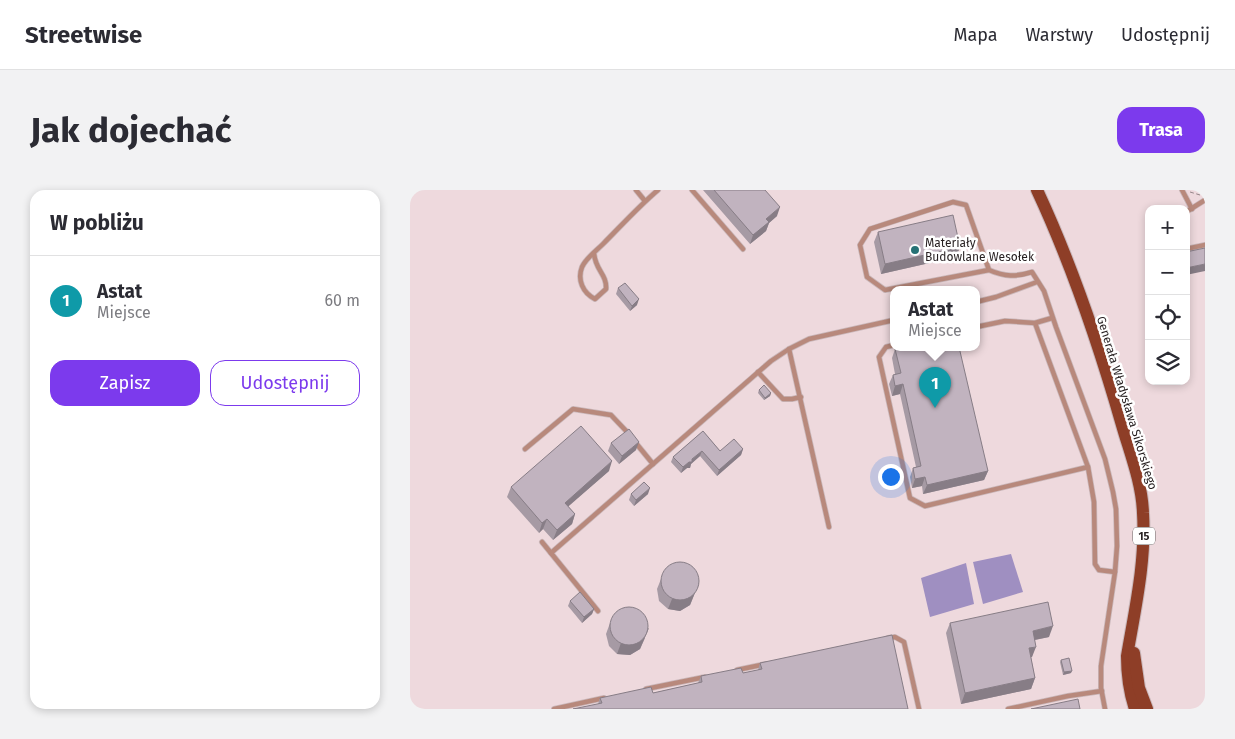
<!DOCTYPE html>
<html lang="pl">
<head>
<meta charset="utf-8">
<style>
  :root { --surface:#fff; --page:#f2f2f3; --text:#2b2b33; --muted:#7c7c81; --line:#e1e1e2; --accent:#7c3aed }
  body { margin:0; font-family:"Fira Sans",sans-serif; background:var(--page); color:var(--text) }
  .controls { position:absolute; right:15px; top:15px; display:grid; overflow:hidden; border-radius:10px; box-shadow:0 2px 8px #0003 }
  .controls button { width:45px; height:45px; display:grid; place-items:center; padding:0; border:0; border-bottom:1px solid var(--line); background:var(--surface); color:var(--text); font:25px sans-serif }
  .you { position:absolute; left:480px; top:286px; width:18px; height:18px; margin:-12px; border:4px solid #fff; border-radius:50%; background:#1a73e8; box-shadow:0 0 0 8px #1a73e833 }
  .badge { display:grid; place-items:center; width:32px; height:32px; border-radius:50%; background:var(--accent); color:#fff; font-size:16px; font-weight:700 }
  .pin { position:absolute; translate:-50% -41px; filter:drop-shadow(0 1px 2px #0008) }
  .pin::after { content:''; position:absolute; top:26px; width:18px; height:15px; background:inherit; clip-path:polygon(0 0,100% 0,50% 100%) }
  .popup { position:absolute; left:480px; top:96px; width:90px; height:65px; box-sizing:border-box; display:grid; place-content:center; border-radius:10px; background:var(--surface); filter:drop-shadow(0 1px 4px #0005); font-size:16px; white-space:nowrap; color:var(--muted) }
  .popup b { font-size:19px; color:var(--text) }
  .popup::after { content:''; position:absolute; left:50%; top:100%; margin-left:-10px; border:10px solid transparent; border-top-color:var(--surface) }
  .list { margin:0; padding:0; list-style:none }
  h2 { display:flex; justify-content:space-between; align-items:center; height:65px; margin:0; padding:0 20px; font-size:21px }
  h2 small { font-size:16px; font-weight:400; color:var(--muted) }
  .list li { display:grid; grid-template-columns:32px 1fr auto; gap:15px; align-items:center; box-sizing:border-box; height:90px; padding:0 20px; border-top:1px solid var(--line) }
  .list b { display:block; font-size:19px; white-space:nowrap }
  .list p { margin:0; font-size:16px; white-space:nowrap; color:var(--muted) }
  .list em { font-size:16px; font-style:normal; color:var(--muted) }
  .actions { display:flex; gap:10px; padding:15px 20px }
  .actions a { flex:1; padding:11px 0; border:1px solid var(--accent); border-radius:15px; text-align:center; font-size:18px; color:var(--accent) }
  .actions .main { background:var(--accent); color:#fff }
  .icon { flex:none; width:28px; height:28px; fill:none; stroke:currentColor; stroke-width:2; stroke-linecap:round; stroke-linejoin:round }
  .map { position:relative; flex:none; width:795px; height:519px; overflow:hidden; border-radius:15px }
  header { display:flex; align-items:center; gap:30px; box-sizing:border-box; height:70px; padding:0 25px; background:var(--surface); border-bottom:1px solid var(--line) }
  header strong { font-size:24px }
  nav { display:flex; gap:28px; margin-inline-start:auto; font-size:18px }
  .intro { display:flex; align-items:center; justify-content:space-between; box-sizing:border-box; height:120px; padding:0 30px }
  h1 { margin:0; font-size:35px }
  .button { padding:12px 22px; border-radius:15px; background:var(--accent); color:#fff; font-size:18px; font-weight:700 }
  main { display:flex; gap:30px; padding:0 30px }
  aside { flex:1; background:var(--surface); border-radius:15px; box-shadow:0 2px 8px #0003 }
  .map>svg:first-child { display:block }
</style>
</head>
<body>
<header>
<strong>Streetwise</strong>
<nav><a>Mapa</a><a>Warstwy</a><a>Udostępnij</a></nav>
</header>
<div class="intro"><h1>Jak dojechać</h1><a class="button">Trasa</a></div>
<main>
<aside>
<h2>W pobliżu<small></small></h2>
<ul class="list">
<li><span class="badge" style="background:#0f9aa8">1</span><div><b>Astat</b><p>Miejsce</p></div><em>60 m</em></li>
</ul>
<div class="actions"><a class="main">Zapisz</a><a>Udostępnij</a></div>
</aside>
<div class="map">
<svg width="795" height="519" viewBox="0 0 795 519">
  <rect width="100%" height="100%" fill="#eed9dd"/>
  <g fill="#9f8fc1">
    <polygon points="601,364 613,402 573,414 563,372"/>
    <polygon points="556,373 564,414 520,427 511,388"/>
  </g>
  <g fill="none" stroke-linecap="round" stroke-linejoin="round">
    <g stroke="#cab8bb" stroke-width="6">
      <g id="service">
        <polyline points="226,0 235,11"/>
        <polyline points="282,0 333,59"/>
        <polyline points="772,0 782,19"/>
        <polyline points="776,22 795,10"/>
        <polyline points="776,59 795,55"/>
        <path d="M 184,63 C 185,80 197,84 196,99 L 185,109 C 173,103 167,90 172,77 C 176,68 186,61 193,54 C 211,36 228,17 248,0"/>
        <path d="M 579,80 L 475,100 L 457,87 L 450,55 L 460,39 L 543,12 L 556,15 L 579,80 C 595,87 606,87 622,82 L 634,101 L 646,137 L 695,269 L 703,302 L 706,319 L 707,356 L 705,382 L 691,476 L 691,498 L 695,519"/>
        <polyline points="566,112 586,107 627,92"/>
        <polyline points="625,133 678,277 684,312 685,374 689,380 705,382"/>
        <polyline points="566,137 595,131 625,133 642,128"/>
        <polyline points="484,155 476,157 469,167 500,308 515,316 678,277"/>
        <polyline points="379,159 419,337"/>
        <polyline points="348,182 373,209 382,209 391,207"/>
        <polyline points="225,252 243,274"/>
        <polyline points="115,259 163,219 201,225 219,244"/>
        <polyline points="132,352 188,421"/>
        <polyline points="141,363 361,171 379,159 399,149 484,130"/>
        <polyline points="478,448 485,447 494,452 509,519"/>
        <polyline points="327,480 356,474"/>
        <polyline points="236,499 295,487"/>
        <polyline points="144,519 194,508"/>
        <polyline points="598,519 658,506 692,501"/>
      </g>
    </g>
    <g stroke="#cab8bb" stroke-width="14">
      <g id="primary">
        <path d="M 627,0 C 662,75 689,155 712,235 C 720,263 732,293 733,323 C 736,371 725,419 717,466 C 717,485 719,501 725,519"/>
        <polyline points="724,463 729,498 737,519"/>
      </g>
    </g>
    <polyline stroke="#948588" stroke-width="1" stroke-dasharray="4 2.5" stroke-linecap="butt" points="780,2 790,5"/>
    <use href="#service" stroke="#b8897c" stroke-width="4.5"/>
    <use href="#primary" stroke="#8e3e27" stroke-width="12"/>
  </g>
  <g fill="#a69aa4">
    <polygon points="293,0 355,0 367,26 359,33 356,41 340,54"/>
    <polygon points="468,42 550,57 546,67 471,84 464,52"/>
    <polygon points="208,98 227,115 220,121 206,104"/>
    <polygon points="485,159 578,281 574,290 513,304 512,296 502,298 500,287 503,278 506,277 490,204 482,206 479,194 483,185 485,184 482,168"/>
    <polygon points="349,200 361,203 360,206 354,210 348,203"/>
    <polygon points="293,241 310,261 333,259 331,265 307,286 290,266 281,274 280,278 277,278 271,283 261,272 263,267"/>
    <polygon points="201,253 226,260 209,274 198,261"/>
    <polygon points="199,281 158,316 165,324 162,334 143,350 133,339 129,343 97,307 101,297"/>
    <polygon points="221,304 238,304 224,316 219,310"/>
    <polygon points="251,389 289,393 280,415 270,421 258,419 249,411 247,399"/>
    <polygon points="160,411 184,419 182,424 172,433 158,416"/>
    <polygon points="200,433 235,448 230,459 220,465 207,464 199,456 196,444"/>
    <polygon points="540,433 639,447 625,450 622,467 621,467 625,488 621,499 551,514 536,443"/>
    <polygon points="651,470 661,483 653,485 650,472"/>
    <polygon points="350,473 498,519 188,514 190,508 243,503 288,493 291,486 333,483 348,480"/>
  </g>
  <g fill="#877d86">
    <polygon points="370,17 367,26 359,33 356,41 340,54 343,45 356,29"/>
    <polygon points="550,57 546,67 471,84 475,74"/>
    <polygon points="795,74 795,81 776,85 776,78"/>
    <polygon points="229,109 227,115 220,121 222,116"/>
    <polygon points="493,194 490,204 482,206 485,196"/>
    <polygon points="361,203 360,206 354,210 355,208"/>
    <polygon points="229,252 226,260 209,274 212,266"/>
    <polygon points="333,259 331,265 307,286 309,280"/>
    <polygon points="292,261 290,266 281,274 280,278 277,278 271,283 273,277"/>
    <polygon points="202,271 199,281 152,322 155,313"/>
    <polygon points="578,281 574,290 513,304 517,295"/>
    <polygon points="515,287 512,296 502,298 505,289"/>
    <polygon points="240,298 238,304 224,316 226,310"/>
    <polygon points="165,324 162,334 143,350 147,340"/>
    <polygon points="137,329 133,339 129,343 132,333"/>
    <polygon points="289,393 280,415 270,421 258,419 262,409"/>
    <polygon points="184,419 182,424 172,433 174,427"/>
    <polygon points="643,436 639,447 619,451 623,441"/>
    <polygon points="239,438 230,459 220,465 207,464 211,453"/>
    <polygon points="626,457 622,467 615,468 619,458"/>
    <polygon points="662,481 661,483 653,485 654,482"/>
    <polygon points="625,488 621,499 551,514 555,503"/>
  </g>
  <g fill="#c1b3bf" stroke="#877d86">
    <polygon points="304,0 355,0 370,17 356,29 359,32 343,45"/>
    <polygon points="543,25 550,57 475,74 468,42"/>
    <polygon points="795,58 795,74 776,78 776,62"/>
    <polygon points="215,93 229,109 222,116 208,98"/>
    <polygon points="495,157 549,157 578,281 517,295 515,287 505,289 503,278 511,276 493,194 485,196 483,185 491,183 485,159"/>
    <polygon points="354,195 361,203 355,208 349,200"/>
    <polygon points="171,236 202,271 155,313 165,324 147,340 137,329 132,333 101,297"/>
    <polygon points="219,239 229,252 212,266 201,253"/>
    <polygon points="293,241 310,261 324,249 333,259 309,280 292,261 282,269 282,272 279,272 273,277 263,267"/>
    <polygon points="234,292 240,298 226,310 221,304"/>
    <circle cx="270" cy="391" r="19"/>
    <polygon points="170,402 184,419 174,427 160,411"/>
    <polygon points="638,412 643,436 623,441 626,457 619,458 625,488 555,503 540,433"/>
    <circle cx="219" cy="436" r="19"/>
    <polygon points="482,445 498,519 163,519 192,513 190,508 241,497 243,503 292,492 291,486 331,478 333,483 352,479 350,473"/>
    <polygon points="659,468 662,481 654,482 651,470"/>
    <polygon points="668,509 670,519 621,519"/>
  </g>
  <circle fill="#267175" stroke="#fff" stroke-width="2" cx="505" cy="60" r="5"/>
  <g text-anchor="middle" stroke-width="5" stroke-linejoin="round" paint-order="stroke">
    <rect fill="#fff" stroke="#676263" stroke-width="1" x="723" y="337.5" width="22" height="17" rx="4"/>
    <g font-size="11" font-weight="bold" fill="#261f20">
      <text x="734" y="350">15</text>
    </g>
    <g font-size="12" fill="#261f20" stroke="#fff" text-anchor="start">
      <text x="515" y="57">Materiały<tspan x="515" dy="14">Budowlane Wesołek</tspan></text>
    </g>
    <g font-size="12" fill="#261f20" stroke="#fff">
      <text transform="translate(717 213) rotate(73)" y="4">Generała Władysława Sikorskiego</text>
    </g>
  </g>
</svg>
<div class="controls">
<button>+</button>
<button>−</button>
<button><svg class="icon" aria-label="locate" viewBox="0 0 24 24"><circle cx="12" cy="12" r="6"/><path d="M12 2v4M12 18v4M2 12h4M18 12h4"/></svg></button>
<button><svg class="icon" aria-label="layers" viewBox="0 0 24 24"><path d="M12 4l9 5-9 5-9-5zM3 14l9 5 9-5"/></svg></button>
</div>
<div class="you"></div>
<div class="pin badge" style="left:525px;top:218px;background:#0f9aa8">1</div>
<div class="popup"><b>Astat</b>Miejsce</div>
</div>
</main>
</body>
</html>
